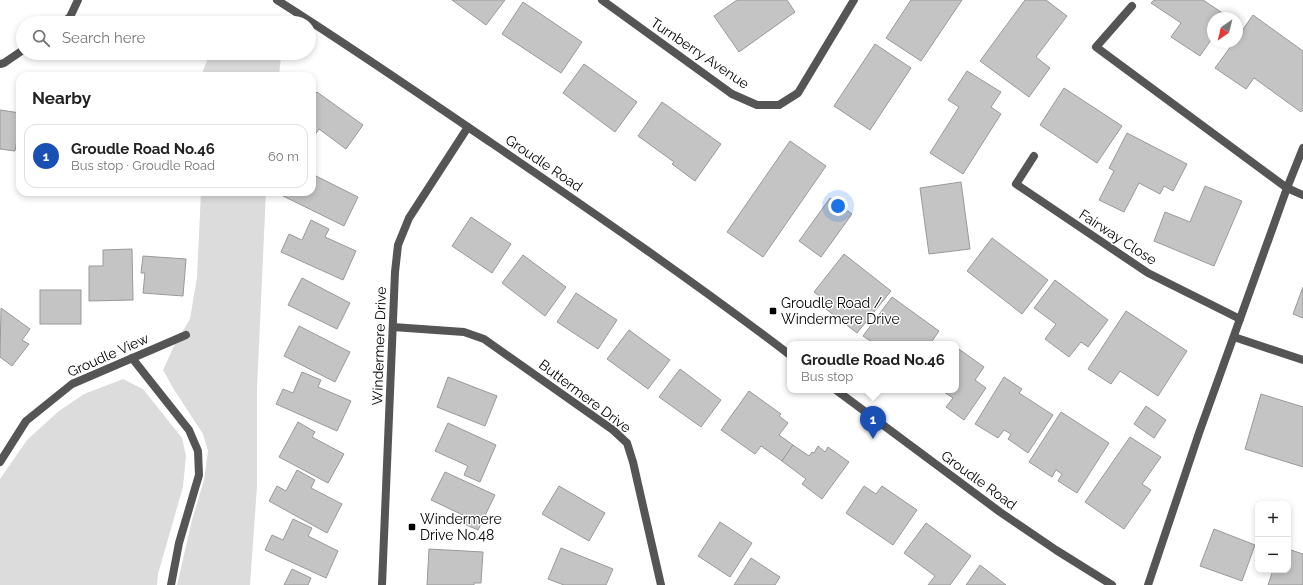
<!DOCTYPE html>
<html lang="en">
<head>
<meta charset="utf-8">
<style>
  :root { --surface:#fff; --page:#f6f6f6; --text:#222; --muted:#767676; --line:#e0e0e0; --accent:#000 }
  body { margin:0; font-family:Raleway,sans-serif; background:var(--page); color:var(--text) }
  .controls { position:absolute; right:12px; bottom:12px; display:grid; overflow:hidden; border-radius:8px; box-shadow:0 2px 6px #0003 }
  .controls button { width:36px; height:36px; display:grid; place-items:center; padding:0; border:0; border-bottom:1px solid var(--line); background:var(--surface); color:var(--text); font:20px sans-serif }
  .compass { position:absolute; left:1207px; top:12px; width:36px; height:36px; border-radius:50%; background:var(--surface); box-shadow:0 2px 6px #0003; rotate:215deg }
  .you { position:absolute; left:838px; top:206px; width:14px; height:14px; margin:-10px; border:3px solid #fff; border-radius:50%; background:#1a73e8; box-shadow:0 0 0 6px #1a73e833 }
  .badge { display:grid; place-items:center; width:26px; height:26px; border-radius:50%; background:var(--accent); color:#fff; font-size:13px; font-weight:700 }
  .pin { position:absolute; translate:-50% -33px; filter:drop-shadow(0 1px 2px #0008) }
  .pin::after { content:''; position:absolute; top:21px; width:14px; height:12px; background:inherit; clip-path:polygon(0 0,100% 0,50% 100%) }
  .popup { position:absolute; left:787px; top:341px; width:172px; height:52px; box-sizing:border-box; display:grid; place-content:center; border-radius:8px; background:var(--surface); filter:drop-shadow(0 1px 3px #0005); font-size:13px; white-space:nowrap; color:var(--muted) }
  .popup b { font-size:15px; color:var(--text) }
  .popup::after { content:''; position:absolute; left:50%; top:100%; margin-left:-8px; border:8px solid transparent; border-top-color:var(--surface) }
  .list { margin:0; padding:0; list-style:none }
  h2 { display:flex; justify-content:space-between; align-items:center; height:52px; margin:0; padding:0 16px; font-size:17px }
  h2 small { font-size:13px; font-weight:400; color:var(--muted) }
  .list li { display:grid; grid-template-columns:26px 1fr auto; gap:12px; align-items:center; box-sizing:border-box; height:64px; margin:0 8px 8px; padding:0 8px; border:1px solid var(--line); border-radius:12px }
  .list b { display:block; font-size:15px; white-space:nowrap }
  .list p { margin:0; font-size:13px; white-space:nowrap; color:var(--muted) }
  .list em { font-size:13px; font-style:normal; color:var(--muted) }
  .icon { flex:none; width:22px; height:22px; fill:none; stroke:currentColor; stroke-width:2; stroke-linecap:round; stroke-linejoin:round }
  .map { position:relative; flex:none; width:1303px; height:585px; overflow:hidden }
  .search { position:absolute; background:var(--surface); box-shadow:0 2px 6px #0003; left:16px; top:16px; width:300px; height:44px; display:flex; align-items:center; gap:10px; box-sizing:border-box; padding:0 14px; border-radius:22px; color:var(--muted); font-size:15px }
  .panel { position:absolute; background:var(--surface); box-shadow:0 2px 6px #0003; left:16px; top:72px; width:300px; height:124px; border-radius:12px }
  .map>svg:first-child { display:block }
</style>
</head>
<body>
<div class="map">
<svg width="1303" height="585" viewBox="0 0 1303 585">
  <rect width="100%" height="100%" fill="#fff"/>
  <g fill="#dcdcdc">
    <polygon points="210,53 275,53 281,57 279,76 201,76"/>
    <polygon points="201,192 266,192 257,388 257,486 250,585 177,585 192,520 204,480 208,451 203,434 173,388 163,370 174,346 190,319 197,277"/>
    <polygon points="123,379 143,389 182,438 186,456 183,487 158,574 157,585 0,585 0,479 27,440 59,411 84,394"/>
  </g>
  <g fill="#c4c4c4" stroke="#999">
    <polygon points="452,0 505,0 486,25"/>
    <polygon points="737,0 787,0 795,12 739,52 714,16"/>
    <polygon points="911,0 962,0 921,61 886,38"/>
    <polygon points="1025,0 1046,0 1067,16 1036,57 1050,68 1029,97 980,61"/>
    <polygon points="1154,0 1203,0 1227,16 1226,18 1213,18 1213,37 1200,56 1171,37 1181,23 1151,3"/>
    <polygon points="523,2 582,42 561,73 502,34"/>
    <polygon points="1253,15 1303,51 1303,110 1301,112 1254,78 1246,89 1215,68 1234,42 1237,42 1237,38"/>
    <polygon points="875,44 911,68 870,130 834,106"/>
    <polygon points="584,64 637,102 615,132 563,93"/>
    <polygon points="967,71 1001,92 991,107 1001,114 963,174 930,153 959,107 948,100"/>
    <polygon points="1064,88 1122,126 1097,163 1040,125"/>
    <polygon points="317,92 363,125 346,149 319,129 312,139 312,98"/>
    <polygon points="662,102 721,144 695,181 672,164 674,162 638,136"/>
    <polygon points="0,110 20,113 20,122 15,151 0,149"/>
    <polygon points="1127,133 1187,164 1173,191 1164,186 1160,194 1139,183 1124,212 1099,200 1114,171 1109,168"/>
    <polygon points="790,141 826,166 763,257 727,232"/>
    <polygon points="312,174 358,197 344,226 279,194 280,192 312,192"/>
    <polygon points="961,182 970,249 929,254 920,188"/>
    <polygon points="1205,186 1242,201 1214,266 1154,241 1165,212 1190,222"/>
    <polygon points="830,198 852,214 821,257 799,241"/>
    <polygon points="471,217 511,244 492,273 452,246"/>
    <polygon points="311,220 329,229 325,237 356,251 343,280 281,252 289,234 302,240"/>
    <polygon points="992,238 1048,280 1022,314 967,271"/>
    <polygon points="132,249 133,300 89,301 89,266 103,266 103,250"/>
    <polygon points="844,254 891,291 857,333 826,309 830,304 814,292"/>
    <polygon points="523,255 566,287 545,316 502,283"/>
    <polygon points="143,256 186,259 183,296 143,293 145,273 141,273"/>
    <polygon points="302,278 350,303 337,329 288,305"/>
    <polygon points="1055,280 1108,320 1088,347 1081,342 1069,357 1045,339 1056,324 1034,308"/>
    <polygon points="1303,287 1303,318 1293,314"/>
    <rect x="40" y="290" width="41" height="34"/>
    <polygon points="576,293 617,320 598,349 557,322"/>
    <polygon points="892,297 939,331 930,344 875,344 863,336"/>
    <polygon points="1,308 30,329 22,340 29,344 12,366 0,357"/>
    <polygon points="1126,311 1187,351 1158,396 1120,371 1111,384 1088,369"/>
    <polygon points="299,326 350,352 335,382 284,356"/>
    <polygon points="629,330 670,360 648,389 607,359"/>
    <polygon points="956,347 984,367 975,380 986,388 964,420 946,407 953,398 941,390 956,390"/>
    <polygon points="680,369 721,400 701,427 659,397"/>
    <polygon points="302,372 321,380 318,387 351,401 337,431 276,404 283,389 293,393"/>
    <polygon points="448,377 497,396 485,426 437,407"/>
    <polygon points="1004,377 1022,389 1019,393 1053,415 1028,453 1008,439 1011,434 1004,430 998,438 975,424"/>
    <polygon points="749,391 781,414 779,416 788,423 779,435 793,445 782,461 761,446 755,454 721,430"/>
    <polygon points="1261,394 1303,407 1303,467 1245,449"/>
    <polygon points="1146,406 1166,420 1154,438 1134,424"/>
    <polygon points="1061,412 1109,443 1077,493 1058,481 1062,474 1056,470 1052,477 1029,462"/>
    <polygon points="298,422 315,432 312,437 344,454 328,483 279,457"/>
    <polygon points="448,423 496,445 480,482 464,475 468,466 435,451"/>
    <polygon points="1130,437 1161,457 1142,484 1151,490 1124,529 1085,502"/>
    <polygon points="793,445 809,456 812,452 814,453 818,446 825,452 828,447 849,462 822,499 802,484 806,479 782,461"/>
    <polygon points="297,470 315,480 311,488 342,504 327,533 269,501 277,486 286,491"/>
    <polygon points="445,472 495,495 478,530 462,523 465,516 431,500"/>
    <polygon points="559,486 605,513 589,541 542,514"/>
    <polygon points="864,486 876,494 882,486 917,510 893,545 846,513"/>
    <polygon points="293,519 312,528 308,536 338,551 326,578 265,550 272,535 283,540"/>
    <polygon points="720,522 752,543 730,577 698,556"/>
    <polygon points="926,523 971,556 950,585 928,585 935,576 904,553"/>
    <polygon points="1214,529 1255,545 1242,581 1200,566"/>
    <polygon points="561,548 613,569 606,585 564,585 548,579"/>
    <polygon points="429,549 483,552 481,583 474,583 474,585 427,585"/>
    <polygon points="1288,549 1303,554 1303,585 1268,585 1273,570 1288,570"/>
    <polygon points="751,558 780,577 775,585 734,585"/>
    <polygon points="980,565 1006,585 966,585"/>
    <polygon points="292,569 311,578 308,585 284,585"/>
  </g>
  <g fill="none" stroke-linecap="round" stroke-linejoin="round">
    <polyline stroke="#777" stroke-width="2.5" stroke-dasharray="1 2" stroke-linecap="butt" points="269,59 274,53"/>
    <polyline stroke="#555" stroke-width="8" points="132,358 189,430 198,451 199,475 179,543 171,585"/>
    <g stroke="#555" stroke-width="8">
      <path d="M 277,0 C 350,46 422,96 493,144 C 594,213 693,281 790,355"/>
      <polyline points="602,0 732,94 757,105 779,105 798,93 854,0"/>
      <polyline points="1132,6 1096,47 1287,188 1303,195"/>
      <polyline points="62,23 70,17 78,0"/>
      <polyline points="0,64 4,63 23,50"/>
      <polyline points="1034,156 1016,184 1148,273 1240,319"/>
      <polyline points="393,327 464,332 484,339 613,430 627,443 633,462 661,585"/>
      <polyline points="1234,337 1303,360"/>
      <polyline points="836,390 1000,512 1056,550 1112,585"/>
      <polyline points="0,462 26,421 72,384 186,335"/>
      <polyline points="382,585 395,272 398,245 409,218 468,127"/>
      <polyline points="1148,585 1199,433 1287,188 1303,148"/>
    </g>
  </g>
  <g fill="#000" stroke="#fff" stroke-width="1.5">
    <rect x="769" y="307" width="8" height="8" rx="2"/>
    <rect x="408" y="523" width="8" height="8" rx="2"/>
  </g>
  <g text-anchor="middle" stroke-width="3" stroke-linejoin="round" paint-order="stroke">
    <g font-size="14" fill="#000" stroke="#fff">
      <text transform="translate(700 53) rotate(34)" y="5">Turnberry Avenue</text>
      <text transform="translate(544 163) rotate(34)" y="5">Groudle Road</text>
      <text transform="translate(1118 237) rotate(33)" y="5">Fairway Close</text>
      <text transform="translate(379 346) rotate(-88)" y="5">Windermere Drive</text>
      <text transform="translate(108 355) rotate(-24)" y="5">Groudle View</text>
      <text transform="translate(585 396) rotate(37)" y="5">Buttermere Drive</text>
      <text transform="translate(979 480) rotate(36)" y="5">Groudle Road</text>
    </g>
    <g font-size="14" fill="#000" stroke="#fff" text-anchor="start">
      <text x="781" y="308">Groudle Road /<tspan x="781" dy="16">Windermere Drive</tspan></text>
      <text x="420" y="524">Windermere<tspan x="420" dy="16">Drive No.48</tspan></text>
    </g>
  </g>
</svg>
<div class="controls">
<button>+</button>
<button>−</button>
</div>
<svg class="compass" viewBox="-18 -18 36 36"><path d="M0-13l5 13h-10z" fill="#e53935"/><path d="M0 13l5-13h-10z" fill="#767676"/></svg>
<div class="you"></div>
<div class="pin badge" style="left:873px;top:439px;background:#1a4fb4">1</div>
<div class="popup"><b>Groudle Road No.46</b>Bus stop</div>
<div class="search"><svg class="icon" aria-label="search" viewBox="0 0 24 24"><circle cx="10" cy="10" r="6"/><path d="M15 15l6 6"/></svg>Search here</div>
<section class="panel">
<h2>Nearby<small></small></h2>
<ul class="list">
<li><span class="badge" style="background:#1a4fb4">1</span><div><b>Groudle Road No.46</b><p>Bus stop · Groudle Road</p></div><em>60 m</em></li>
</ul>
</section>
</div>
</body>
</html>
